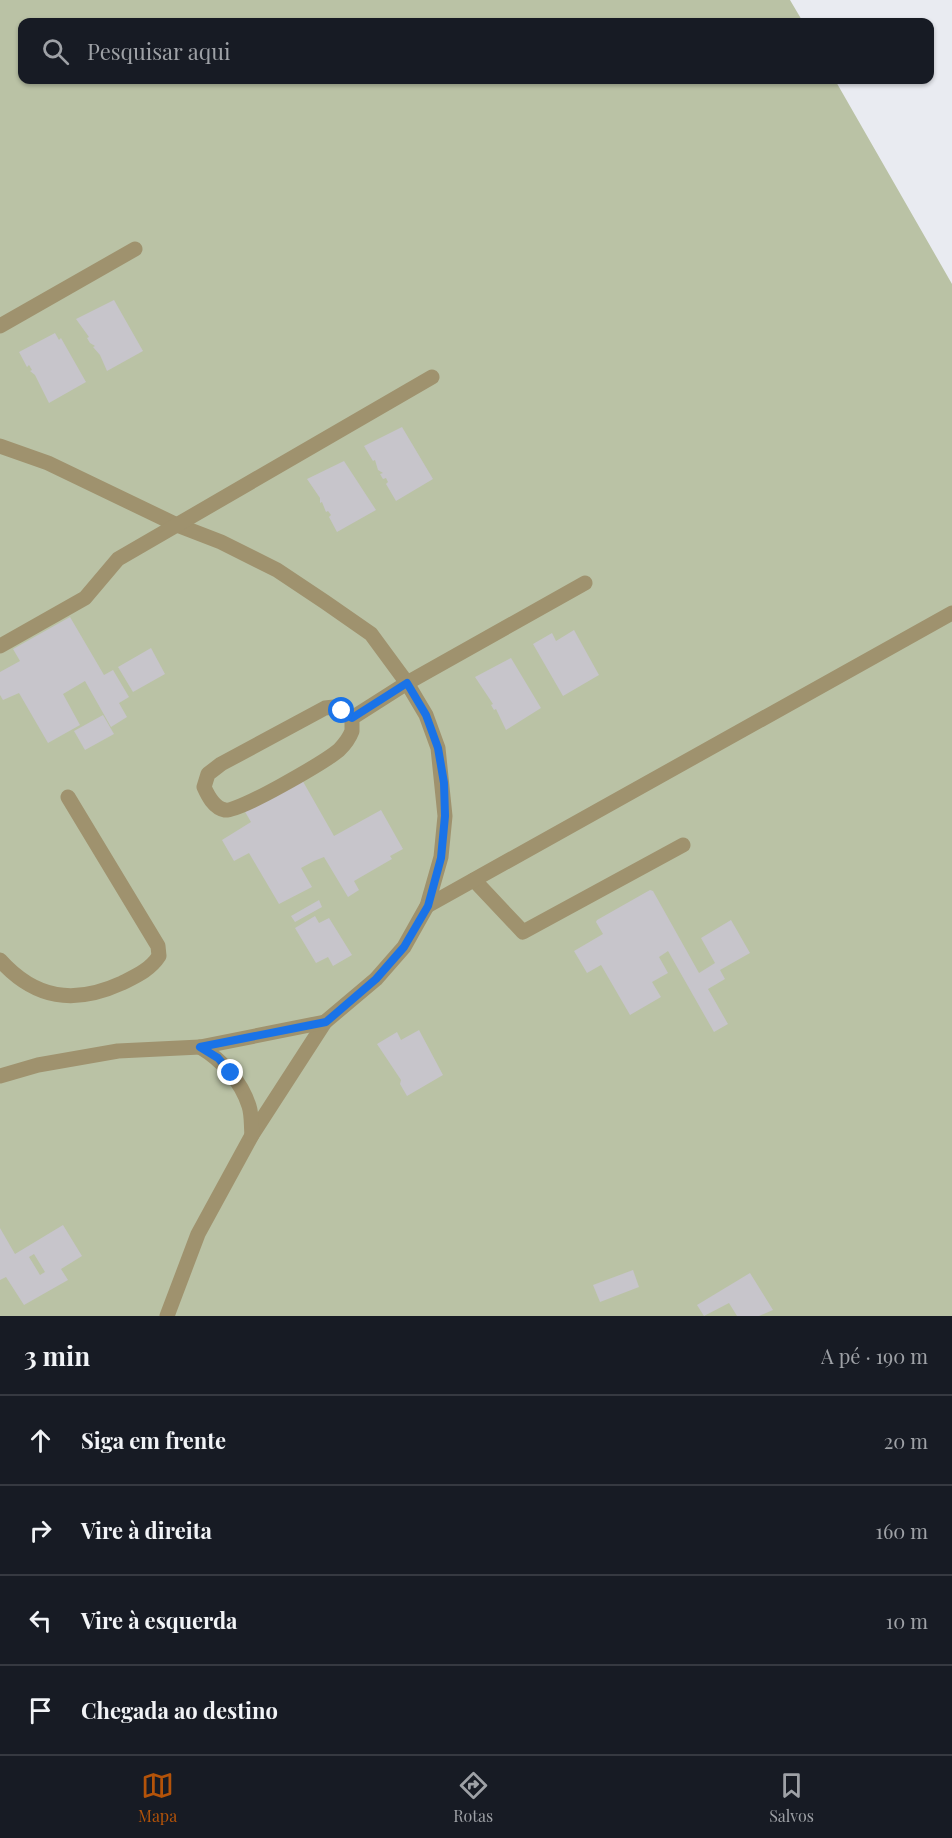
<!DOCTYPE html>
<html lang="pt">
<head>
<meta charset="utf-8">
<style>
  :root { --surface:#171b24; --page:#20242c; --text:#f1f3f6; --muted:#9ea1a6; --line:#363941; --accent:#b45309 }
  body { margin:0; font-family:"Playfair Display",serif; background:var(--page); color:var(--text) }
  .stop { position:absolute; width:18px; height:18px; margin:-14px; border:4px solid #1a73e8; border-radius:50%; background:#fff }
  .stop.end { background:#1a73e8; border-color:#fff; box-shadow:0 2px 6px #0008 }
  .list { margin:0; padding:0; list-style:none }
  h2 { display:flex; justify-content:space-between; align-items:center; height:78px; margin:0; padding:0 24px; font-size:26px }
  h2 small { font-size:20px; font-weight:400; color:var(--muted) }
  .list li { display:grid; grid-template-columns:39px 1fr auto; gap:18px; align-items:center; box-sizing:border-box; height:90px; padding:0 24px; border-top:2px solid var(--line) }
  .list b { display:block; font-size:22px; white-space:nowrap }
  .list em { font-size:20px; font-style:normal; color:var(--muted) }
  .icon { flex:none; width:33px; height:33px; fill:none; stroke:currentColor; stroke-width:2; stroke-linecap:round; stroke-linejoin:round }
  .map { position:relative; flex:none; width:952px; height:1316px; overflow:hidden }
  .search { position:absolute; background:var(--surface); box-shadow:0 2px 4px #0004; left:18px; right:18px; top:18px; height:66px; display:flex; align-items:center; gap:15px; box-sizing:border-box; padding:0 21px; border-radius:12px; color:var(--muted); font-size:22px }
  .sheet { height:438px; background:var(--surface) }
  nav { display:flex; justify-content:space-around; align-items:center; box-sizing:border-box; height:84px; border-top:2px solid var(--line); background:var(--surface); font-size:16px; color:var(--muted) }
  nav a { display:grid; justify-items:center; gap:3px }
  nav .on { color:var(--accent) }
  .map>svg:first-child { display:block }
</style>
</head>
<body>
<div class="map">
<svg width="952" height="1316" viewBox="0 0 952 1316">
  <rect width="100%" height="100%" fill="#e9ebf1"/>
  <polygon fill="#bac2a5" points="0,0 790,0 803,22 22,22 22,80 835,80 952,284 952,1316 0,1316"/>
  <g fill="#c7c5cb" fill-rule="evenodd">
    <polygon points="114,300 143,351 107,371 100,355 93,347 95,346 90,343 87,338 89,337 76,319"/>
    <polygon points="55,333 59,340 61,338 86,382 49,403 35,375 30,371 32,370 29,365 27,367 19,352"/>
    <polygon points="402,427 433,479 396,501 386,484 388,482 386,478 383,479 380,474 383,473 378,470 375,460 373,461 364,446"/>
    <polygon points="344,461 376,510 337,532 329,517 331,515 328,511 326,512 322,502 320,503 320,498 307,479"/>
    <polygon points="70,617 104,675 113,670 129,697 119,703 127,717 111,727 85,681 63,694 80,725 48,743 19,693 3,700 0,695 0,672 20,661 13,649"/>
    <polygon points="574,630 599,675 563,696 533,644 552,633 556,641"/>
    <polygon points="151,648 165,674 133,692 118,667"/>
    <polygon points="511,658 541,708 506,730 496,709 494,710 491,705 493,704 475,677"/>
    <polygon points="103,715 114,734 85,750 74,731"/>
    <polygon points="301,778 334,836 381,810 403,849 390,856 392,859 354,881 359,890 348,897 324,857 314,861 301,868 312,887 279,904 249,853 234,861 222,840 251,822 244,810"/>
    <polygon points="650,890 653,891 699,973 715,963 701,938 731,920 750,953 720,970 725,979 708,989 728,1024 714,1032 668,951 659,957 668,973 652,982 661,997 630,1015 601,965 587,973 574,951 603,934 596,922 597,920"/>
    <polygon points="319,900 322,907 295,922 291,916"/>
    <polygon points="315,916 319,923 329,918 352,955 333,966 328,957 316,963 295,928"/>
    <polygon points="419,1030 443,1075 407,1096 400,1084 401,1080 377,1044 397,1032 401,1040"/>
    <path d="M 63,1225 L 82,1256 L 61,1269 L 68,1280 L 24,1305 L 6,1277 L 0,1280 L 0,1228 L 15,1254 ZM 34,1254 L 45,1272 L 40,1275 L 29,1257 Z"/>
    <polygon points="633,1270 639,1287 600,1302 593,1285"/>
    <polygon points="750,1273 773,1310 759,1316 737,1316 729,1303 704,1316 697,1305"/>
  </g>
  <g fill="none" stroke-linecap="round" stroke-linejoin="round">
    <g stroke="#9f926e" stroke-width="15">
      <polyline points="0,326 135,249"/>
      <polyline points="0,446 48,463 177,525 221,542 277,570 325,602 371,634 407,683 426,715 438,748 445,816 441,857 427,906 404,947 376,979 325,1022 252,1135 198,1234 167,1316"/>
      <polyline points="0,646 85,598 118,559 432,377"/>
      <path d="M 352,718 L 334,707 L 325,708 L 221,764 L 208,774 L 204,787 C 208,796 214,808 225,810 C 238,813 326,761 339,750 C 345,744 349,739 352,731 L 352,718 L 407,683 L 585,583"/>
      <polyline points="474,880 523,932 683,845"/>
      <polyline points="427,906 952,613"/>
      <path d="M 0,960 C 35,999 74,1005 122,983 C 136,976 150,970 159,956 L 158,946 L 68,797"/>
      <path d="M 200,1047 C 222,1060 241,1081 249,1106 C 252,1115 251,1126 252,1135"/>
      <polyline points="0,1076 38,1065 118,1051 200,1047 325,1022"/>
    </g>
  </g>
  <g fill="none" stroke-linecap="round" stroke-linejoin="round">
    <polyline stroke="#1a73e8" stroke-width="8" points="231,1073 218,1058 200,1047 326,1022 376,979 404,947 428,906 441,858 445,816 444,783 438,748 426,715 407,683 352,718 342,711"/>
  </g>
</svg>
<div class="stop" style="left:342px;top:711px"></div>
<div class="stop end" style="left:231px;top:1073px"></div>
<div class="search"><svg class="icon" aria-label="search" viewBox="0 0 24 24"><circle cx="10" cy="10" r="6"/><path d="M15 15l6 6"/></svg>Pesquisar aqui</div>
</div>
<section class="sheet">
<h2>3 min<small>A pé · 190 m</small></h2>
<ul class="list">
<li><svg class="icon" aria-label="ahead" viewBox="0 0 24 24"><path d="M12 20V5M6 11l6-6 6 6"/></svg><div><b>Siga em frente</b></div><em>20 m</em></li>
<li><svg class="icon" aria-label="right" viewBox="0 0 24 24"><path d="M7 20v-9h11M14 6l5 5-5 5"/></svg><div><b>Vire à direita</b></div><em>160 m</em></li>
<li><svg class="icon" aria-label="left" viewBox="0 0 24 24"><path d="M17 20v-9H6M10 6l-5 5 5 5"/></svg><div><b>Vire à esquerda</b></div><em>10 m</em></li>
<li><svg class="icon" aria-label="arrive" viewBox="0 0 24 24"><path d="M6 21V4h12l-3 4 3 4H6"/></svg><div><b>Chegada ao destino</b></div></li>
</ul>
</section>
<nav>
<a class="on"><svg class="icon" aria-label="map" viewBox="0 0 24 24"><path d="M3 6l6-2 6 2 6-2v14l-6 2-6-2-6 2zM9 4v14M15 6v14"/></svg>Mapa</a>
<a><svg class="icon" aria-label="directions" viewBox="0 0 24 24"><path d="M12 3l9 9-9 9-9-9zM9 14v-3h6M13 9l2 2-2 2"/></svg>Rotas</a>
<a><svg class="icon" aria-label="saved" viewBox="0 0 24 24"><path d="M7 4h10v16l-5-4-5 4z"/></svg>Salvos</a>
</nav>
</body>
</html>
